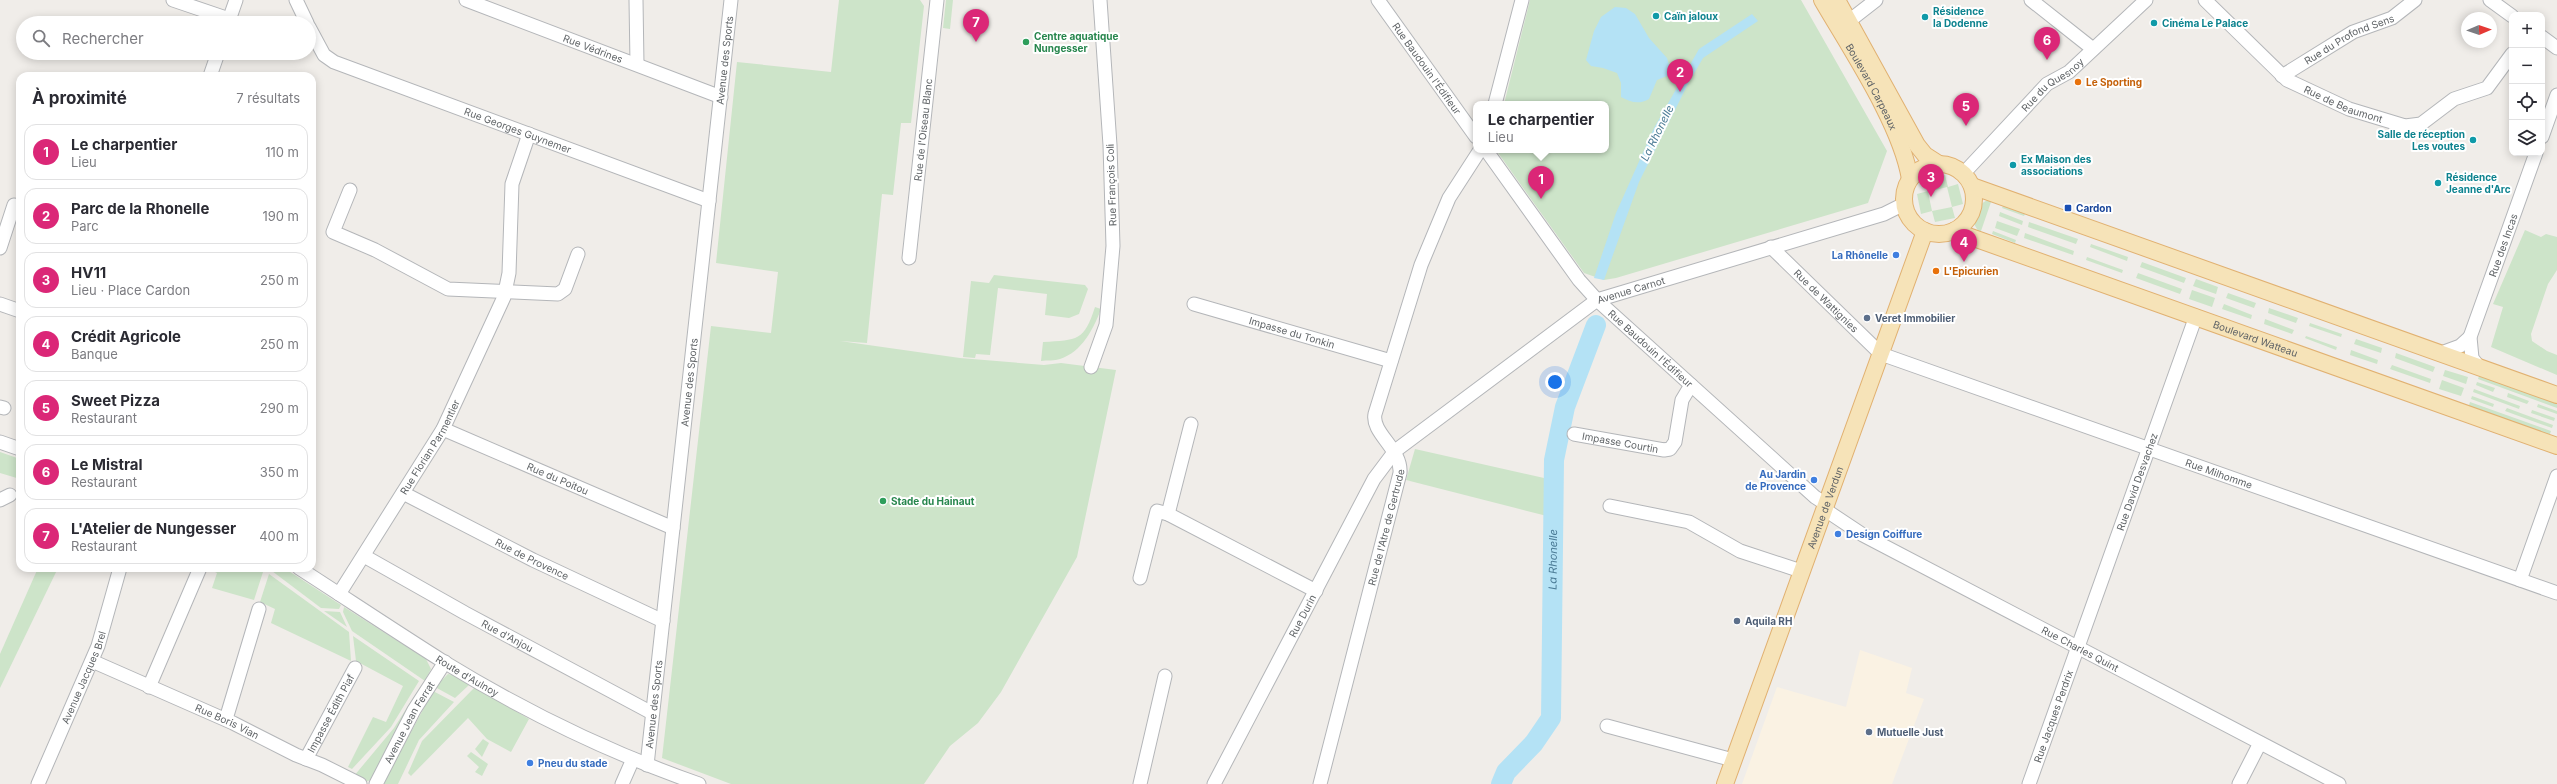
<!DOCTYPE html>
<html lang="fr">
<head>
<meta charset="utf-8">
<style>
  :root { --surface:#fff; --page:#f2f2f3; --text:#2b2b33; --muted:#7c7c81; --line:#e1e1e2; --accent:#db2777 }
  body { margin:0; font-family:Inter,sans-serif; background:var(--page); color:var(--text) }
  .controls { position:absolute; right:12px; top:12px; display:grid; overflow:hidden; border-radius:8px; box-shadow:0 2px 10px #0003 }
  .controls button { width:36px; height:36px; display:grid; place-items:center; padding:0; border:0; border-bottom:1px solid var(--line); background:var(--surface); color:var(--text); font:20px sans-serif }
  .compass { position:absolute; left:2461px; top:12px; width:36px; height:36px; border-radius:50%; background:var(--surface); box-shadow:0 2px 10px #0003; rotate:88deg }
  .you { position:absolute; left:1555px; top:382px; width:14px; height:14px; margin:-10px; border:3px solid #fff; border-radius:50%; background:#1a73e8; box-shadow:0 0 0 6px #1a73e833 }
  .badge { display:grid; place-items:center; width:26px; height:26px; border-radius:50%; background:var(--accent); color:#fff; font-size:13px; font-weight:700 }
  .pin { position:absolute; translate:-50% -33px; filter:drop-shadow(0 1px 2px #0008) }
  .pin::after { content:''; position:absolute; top:21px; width:14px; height:12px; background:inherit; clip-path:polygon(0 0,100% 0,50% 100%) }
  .popup { position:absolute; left:1473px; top:101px; width:136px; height:52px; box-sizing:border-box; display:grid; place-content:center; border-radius:8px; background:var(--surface); filter:drop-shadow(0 1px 3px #0005); font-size:13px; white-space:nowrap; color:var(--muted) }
  .popup b { font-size:15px; color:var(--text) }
  .popup::after { content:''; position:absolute; left:50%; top:100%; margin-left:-8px; border:8px solid transparent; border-top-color:var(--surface) }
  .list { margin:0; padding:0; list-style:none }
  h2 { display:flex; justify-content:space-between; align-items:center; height:52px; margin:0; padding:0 16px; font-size:17px }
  h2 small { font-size:13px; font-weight:400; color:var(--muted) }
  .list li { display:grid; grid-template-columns:26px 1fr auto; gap:12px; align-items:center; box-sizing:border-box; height:56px; margin:0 8px 8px; padding:0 8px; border:1px solid var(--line); border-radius:12px }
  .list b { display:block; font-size:15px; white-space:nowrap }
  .list p { margin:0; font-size:13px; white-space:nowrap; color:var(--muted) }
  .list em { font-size:13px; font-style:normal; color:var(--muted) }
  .icon { flex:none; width:22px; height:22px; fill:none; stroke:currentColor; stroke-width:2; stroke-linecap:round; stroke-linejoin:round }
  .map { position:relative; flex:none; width:2557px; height:784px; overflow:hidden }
  .search { position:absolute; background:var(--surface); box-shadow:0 2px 10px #0003; left:16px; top:16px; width:300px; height:44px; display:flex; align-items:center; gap:10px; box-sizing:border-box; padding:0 14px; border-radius:22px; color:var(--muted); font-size:15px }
  .panel { position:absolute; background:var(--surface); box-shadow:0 2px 10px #0003; left:16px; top:72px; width:300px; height:500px; border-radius:12px }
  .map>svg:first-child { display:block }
</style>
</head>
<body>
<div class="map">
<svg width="2557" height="784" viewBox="0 0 2557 784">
  <rect width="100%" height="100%" fill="#f0ede9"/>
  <polygon fill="#faf2e3" points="1860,650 1912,668 1906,693 1924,699 1892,784 1742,784 1777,687 1846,707"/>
  <g fill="#cde4c9" fill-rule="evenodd">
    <polygon points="839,0 920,0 924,6 911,123 901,123 893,195 882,194 867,343 840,341 960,358 1044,365 1061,363 1116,370 1077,557 1001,692 978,723 950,746 924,784 731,784 662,758 711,326 771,333 778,272 716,263 737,62 831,72"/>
    <polygon points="946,0 953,0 950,29 943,28"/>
    <polygon points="1530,0 1801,0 1887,151 1868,203 1616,278 1604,280 1584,273 1496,150 1606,150 1606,104 1504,104"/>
    <path d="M 1945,175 L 1948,187 L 1958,184 L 1963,204 L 1952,207 L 1955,218 L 1935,222 L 1932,211 L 1921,214 L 1917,194 L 1928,191 L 1925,180 ZM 1947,187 L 1952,207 L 1932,211 L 1928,192 Z"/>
    <path d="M 1992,199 L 1980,234 L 1974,224 C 1976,212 1979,201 1992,199 Z"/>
    <polygon points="2003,206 2025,214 2024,216 2002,208"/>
    <polygon points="2000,212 2023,221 2022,225 1999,216"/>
    <polygon points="1997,221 2020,229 2017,236 1995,228"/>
    <polygon points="2029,222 2078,239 2076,244 2028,227"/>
    <polygon points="2525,230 2541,237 2546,234 2557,237 2557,270 2548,284 2531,334 2532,341 2547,351 2557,355 2557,375 2491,347 2503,307 2493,304"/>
    <polygon points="1993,231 2016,240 2015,243 1992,234"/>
    <polygon points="2025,233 2074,251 2073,255 2024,238"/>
    <polygon points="2091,244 2128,257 2127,261 2090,247"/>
    <polygon points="2087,257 2123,270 2122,273 2086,260"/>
    <polygon points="2142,262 2186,278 2184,283 2140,267"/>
    <polygon points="2138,273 2182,289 2180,294 2136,278"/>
    <polygon points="994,275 1085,285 1088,289 1079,314 1069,318 1045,315 1047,294 998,288 990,355 976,354 975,358 963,357 971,281 989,283"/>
    <polygon points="2196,279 2218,287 2216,294 2193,286"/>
    <polygon points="2192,290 2215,298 2212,307 2189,299"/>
    <polygon points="2228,293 2256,303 2254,308 2226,298"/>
    <polygon points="2224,304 2252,315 2251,319 2222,309"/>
    <path d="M 1095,307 L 1101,309 C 1094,328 1082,352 1060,359 C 1055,361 1047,360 1041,361 L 1043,342 C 1078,340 1084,341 1095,307 Z"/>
    <polygon points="2269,308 2298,318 2296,323 2268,313"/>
    <polygon points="2265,319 2294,330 2292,334 2264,324"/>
    <polygon points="2310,323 2342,334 2341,337 2309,326"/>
    <polygon points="2306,336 2337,347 2336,350 2305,338"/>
    <polygon points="2356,339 2382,348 2381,353 2354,344"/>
    <polygon points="2351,350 2378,360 2377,364 2350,355"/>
    <polygon points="2396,353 2435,367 2433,372 2395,358"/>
    <polygon points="2392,365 2431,379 2430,383 2390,369"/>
    <polygon points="2445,370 2468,377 2466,384 2443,376"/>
    <polygon points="2480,373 2557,400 2557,408 2478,379"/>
    <polygon points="2442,380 2464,388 2461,396 2439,389"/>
    <polygon points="2477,382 2495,388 2493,392 2476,385"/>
    <polygon points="2474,389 2520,406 2519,409 2473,392"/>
    <polygon points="2508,393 2529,401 2527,404 2507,397"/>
    <polygon points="2472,396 2494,404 2493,407 2471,399"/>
    <polygon points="2470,402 2551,431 2549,437 2468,408"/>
    <polygon points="2538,404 2557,411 2557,414 2537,407"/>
    <polygon points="2507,408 2553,425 2552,428 2505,411"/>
    <polygon points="2532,410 2555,418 2554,421 2531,413"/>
    <polygon points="1415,449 1544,478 1547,516 1406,480"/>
    <polygon points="0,452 20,459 20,479 0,473"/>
    <polygon points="38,568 58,568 0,688 0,654"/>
    <polygon points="207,568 252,568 263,572 254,600 212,588 217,573"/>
    <polygon points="268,568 284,568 341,605 339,609 321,608"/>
    <polygon points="269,574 349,632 351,661 271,623 275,609 260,602"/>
    <polygon points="344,607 426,659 431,669 425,681 352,631 343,612"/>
    <polygon points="324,611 340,612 347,627"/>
    <polygon points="353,636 419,681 391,727 352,769 348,767 373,717 386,722 403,686 356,661"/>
    <polygon points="448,674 453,675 469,685 455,698 435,687"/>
    <polygon points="422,684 371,780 365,782 354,776 394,728"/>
    <polygon points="475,687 529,719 511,752 487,739 468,718 411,776 408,773 422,741"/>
    <polygon points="433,691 454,702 419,740 398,784 383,784"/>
    <polygon points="483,739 489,743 482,757 475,749"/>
    <polygon points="471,752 488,764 482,776 475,772 479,767 467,756"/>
  </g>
  <g fill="#b4e2f5">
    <path d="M 1615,7 L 1626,8 L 1635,14 L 1649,38 L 1667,58 L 1672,74 L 1657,80 L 1649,99 C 1639,105 1630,102 1621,97 L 1621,83 L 1617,73 L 1603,68 L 1591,66 L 1586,60 L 1594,31 L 1601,17 Z"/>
    <polygon points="1752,14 1758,21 1703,58 1688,84 1639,182 1604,280 1594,278 1616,213 1654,128 1699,49"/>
  </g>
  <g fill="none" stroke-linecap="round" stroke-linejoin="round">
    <path stroke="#b4e2f5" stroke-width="20" id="s1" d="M 1501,784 L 1506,772 L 1534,743 L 1551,718 L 1554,460 L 1565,407 L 1596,325"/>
    <g stroke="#b4b6b9" stroke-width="15">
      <g id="minor">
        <polyline points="173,0 229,19"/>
        <polyline points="296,0 307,23"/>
        <path id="s2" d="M 466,0 L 721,97"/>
        <polyline points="636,0 637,64"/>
        <path id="s3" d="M 1378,0 L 1476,137"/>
        <polyline points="2031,0 2093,49"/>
        <path id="s4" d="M 2205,0 L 2287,80 L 2349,109 L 2405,126 L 2421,124 L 2454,99 L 2487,88 L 2512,54"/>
        <polyline points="2490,0 2512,16"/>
        <polyline points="1849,21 1876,0"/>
        <polyline points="228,23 236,0"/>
        <path id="s5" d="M 309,27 L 324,55 L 334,62 L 709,201"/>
        <polyline points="2542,37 2557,48"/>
        <polyline points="210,76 218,53"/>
        <path id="s6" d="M 2282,76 L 2353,32 L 2392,18 L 2415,0"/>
        <polyline points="1495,104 1522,0"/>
        <polyline points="2542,137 2557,95"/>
        <path id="s7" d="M 1486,150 L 1579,280 L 1597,300 L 1815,497 L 1826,504"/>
        <path id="s8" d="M 1963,174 L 2047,84 L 2069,72 L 2146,0"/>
        <polyline points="350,190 333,232 375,250 448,289 558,294 565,289 578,254"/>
        <path id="s9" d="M 1771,247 L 1881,354 L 2557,593"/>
        <polyline points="0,248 14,205 20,207"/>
        <path id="s10" d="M 909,258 L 937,0"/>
        <polyline points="0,304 20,311"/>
        <path id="s11" d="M 1194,304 L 1391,361"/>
        <polyline points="2441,353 2460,346 2470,337"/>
        <polyline points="1091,367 1106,325 1113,246 1110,145 1100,0"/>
        <path id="s12" d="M 2479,367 L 2472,358 L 2470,337 L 2536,153"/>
        <polyline points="0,407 4,408"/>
        <path id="s13" d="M 443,429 L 673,528"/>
        <path id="s14" d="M 1574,434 L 1664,450 L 1670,449 L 1675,442 L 1682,400 L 1691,385"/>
        <polyline points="0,442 20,449"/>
        <path id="s15" d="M 403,493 L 533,560 L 663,621"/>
        <polyline points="0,500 10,495"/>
        <polyline points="1610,506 1689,522 1740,551 1801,571"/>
        <path id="s16" d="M 1824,509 L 1863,535 L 2339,784"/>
        <polyline points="1168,514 1316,591"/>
        <path id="s17" d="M 364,556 L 465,613 L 652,713"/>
        <path id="s18" d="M 299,568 C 347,599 395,631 444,662 C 524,711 610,753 699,784"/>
        <polyline points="1140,578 1157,511 1168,514 1191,424"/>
        <polyline points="2520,580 2557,476"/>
        <path id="s19" d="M 339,594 L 443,429 L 504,297 L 509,273 L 512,184 L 529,134"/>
        <path id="s20" d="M 92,661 L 233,723 L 296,755 L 322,765 L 360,784"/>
        <polyline points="149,687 200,568"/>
        <polyline points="226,719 259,609"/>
        <polyline points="1607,726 1733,760"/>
        <path id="s21" d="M 306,759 L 355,668"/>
        <path id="s22" d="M 647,765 L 731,0"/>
        <path id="s23" d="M 38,784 L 98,646 L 120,568"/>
        <path id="s24" d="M 376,784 L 414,710 L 445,662"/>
        <polyline points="622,784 633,759"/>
        <polyline points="1140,784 1165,676"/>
        <path id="s25" d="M 1214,784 L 1374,479 L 1395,451 L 1597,300 L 1884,214 L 1904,204"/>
        <path id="s26" d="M 1320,784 L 1400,473 C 1402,449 1371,433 1375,414 L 1421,265 L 1449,198 L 1480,150"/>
        <path id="s27" d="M 2029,784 L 2196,316"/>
        <polyline points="2239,784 2260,743"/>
      </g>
    </g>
    <g stroke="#e1b171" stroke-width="18">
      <g id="major">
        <path id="s28" d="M 1822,0 C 1851,50 1901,124 1910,179"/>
        <polyline points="1837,0 1917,145 1925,155 1939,164"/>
        <circle cx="1939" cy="199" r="35"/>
        <polyline points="1972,186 2557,395"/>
        <path id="s29" d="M 1954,231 L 2557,446"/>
        <path id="s30" d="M 1725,784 L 1925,231"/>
      </g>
    </g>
    <use href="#minor" stroke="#fff" stroke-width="13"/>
    <use href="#major" stroke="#f6e3b8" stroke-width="16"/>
  </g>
  <g fill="#0f9aa8" stroke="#fff" stroke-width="1.5">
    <circle cx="1656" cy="16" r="4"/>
    <circle cx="1925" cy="17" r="4"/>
    <circle cx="2154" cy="23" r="4"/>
    <circle cx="2473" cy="140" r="4"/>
    <circle cx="2013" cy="165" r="4"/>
    <circle cx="2438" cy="183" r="4"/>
  </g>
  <g fill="#2e9e5b" stroke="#fff" stroke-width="1.5">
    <circle cx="1026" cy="42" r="4"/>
    <circle cx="883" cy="501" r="4"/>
  </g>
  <g fill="#e8710a" stroke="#fff" stroke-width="1.5">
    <circle cx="2078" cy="82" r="4"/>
    <circle cx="1936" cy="271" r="4"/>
  </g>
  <rect fill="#1a4fb4" stroke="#fff" stroke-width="1.5" x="2064" y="204" width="8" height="8" rx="2"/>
  <g fill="#3f7fe0" stroke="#fff" stroke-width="1.5">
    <circle cx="1896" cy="255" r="4"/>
    <circle cx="1814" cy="480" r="4"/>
    <circle cx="1838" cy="534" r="4"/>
    <circle cx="530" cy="763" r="4"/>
  </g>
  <g fill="#5c6f8a" stroke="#fff" stroke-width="1.5">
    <circle cx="1867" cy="318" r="4"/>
    <circle cx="1737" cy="621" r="4"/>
    <circle cx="1869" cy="732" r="4"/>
  </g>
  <g text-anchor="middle" stroke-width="4" stroke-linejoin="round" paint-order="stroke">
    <g font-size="10" font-weight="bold" fill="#0d838f" stroke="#fff" text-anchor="start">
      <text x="1933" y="15">Résidence<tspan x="1933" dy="12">la Dodenne</tspan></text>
      <text x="1664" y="20">Caïn jaloux</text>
      <text x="2162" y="27">Cinéma Le Palace</text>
      <text x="2465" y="138" text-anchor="end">Salle de réception<tspan x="2465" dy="12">Les voutes</tspan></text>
      <text x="2021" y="163">Ex Maison des<tspan x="2021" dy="12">associations</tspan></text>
      <text x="2446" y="181">Résidence<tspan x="2446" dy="12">Jeanne d'Arc</tspan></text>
    </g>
    <g font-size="10" font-weight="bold" fill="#27864d" stroke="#fff" text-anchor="start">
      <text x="1034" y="40">Centre aquatique<tspan x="1034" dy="12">Nungesser</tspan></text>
      <text x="891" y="505">Stade du Hainaut</text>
    </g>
    <g font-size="10" fill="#606467" stroke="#fff">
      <text dy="4" stroke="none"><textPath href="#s6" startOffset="77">Rue du Profond Sens</textPath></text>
      <text dy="4" stroke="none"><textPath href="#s2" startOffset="136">Rue Védrines</textPath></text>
      <text dy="4" stroke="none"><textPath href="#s22" startOffset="709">Avenue des Sports</textPath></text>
      <text dy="4" stroke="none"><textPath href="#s3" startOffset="84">Rue Baudouin l'Édifieur</textPath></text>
      <text dy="4" stroke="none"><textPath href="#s8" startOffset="127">Rue du Quesnoy</textPath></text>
      <text dy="4" stroke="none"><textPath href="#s28" startOffset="100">Boulevard Carpeaux</textPath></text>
      <text dy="4" stroke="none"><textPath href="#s4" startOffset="176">Rue de Beaumont</textPath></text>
      <text dy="4" stroke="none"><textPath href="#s10" startOffset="129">Rue de l'Oiseau Blanc</textPath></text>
      <text dy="4" stroke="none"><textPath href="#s5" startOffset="240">Rue Georges Guynemer</textPath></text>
      <text transform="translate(1111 185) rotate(-92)" y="4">Rue François Coli</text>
      <text dy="4" stroke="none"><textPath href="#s12" startOffset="130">Rue des Incas</textPath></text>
      <text dy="4" stroke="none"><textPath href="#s25" startOffset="667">Avenue Carnot</textPath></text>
      <text dy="4" stroke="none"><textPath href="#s9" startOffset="77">Rue de Wattignies</textPath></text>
      <text dy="4" stroke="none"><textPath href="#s11" startOffset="102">Impasse du Tonkin</textPath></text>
      <text dy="4" stroke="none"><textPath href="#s29" startOffset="320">Boulevard Watteau</textPath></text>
      <text dy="4" stroke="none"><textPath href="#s7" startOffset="259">Rue Baudouin l'Édifieur</textPath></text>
      <text dy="4" stroke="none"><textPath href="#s22" startOffset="385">Avenue des Sports</textPath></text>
      <text dy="4" stroke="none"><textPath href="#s14" startOffset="47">Impasse Courtin</textPath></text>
      <text dy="4" stroke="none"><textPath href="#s19" startOffset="173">Rue Florian Parmentier</textPath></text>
      <text dy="4" stroke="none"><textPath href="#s9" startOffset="512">Rue Milhomme</textPath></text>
      <text dy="4" stroke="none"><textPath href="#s13" startOffset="125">Rue du Poitou</textPath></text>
      <text dy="4" stroke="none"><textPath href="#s27" startOffset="321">Rue David Desvachez</textPath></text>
      <text dy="4" stroke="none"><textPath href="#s30" startOffset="294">Avenue de Verdun</textPath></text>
      <text dy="4" stroke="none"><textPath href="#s26" startOffset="265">Rue de l'Atre de Gertrude</textPath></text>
      <text dy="4" stroke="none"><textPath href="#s15" startOffset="145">Rue de Provence</textPath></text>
      <text dy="4" stroke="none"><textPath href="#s25" startOffset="190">Rue Durin</textPath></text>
      <text dy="4" stroke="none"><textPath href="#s17" startOffset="164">Rue d'Anjou</textPath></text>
      <text dy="4" stroke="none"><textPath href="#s16" startOffset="292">Rue Charles Quint</textPath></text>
      <text dy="4" stroke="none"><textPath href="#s18" startOffset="200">Route d'Aulnoy</textPath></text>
      <text dy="4" stroke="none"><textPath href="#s23" startOffset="116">Avenue Jacques Brel</textPath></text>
      <text dy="4" stroke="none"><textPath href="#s22" startOffset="61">Avenue des Sports</textPath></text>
      <text dy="4" stroke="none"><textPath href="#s21" startOffset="52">Impasse Édith Piaf</textPath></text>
      <text dy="4" stroke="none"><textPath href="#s27" startOffset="72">Rue Jacques Perdrix</textPath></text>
      <text dy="4" stroke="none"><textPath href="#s20" startOffset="148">Rue Boris Vian</textPath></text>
      <text dy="4" stroke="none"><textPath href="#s24" startOffset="70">Avenue Jean Ferrat</textPath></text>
    </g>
    <g font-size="10" font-weight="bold" fill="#c56008" stroke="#fff" text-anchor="start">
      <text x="2086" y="86">Le Sporting</text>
      <text x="1944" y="275">L'Epicurien</text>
    </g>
    <g font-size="10" font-weight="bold" fill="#164399" stroke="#fff" text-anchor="start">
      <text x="2076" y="212">Cardon</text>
    </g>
    <g font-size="10" font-weight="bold" fill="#366cbe" stroke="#fff" text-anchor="end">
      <text x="1888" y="259">La Rhônelle</text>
      <text x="1806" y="478">Au Jardin<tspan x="1806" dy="12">de Provence</tspan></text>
      <text x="1846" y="538" text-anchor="start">Design Coiffure</text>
      <text x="538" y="767" text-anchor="start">Pneu du stade</text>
    </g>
    <g font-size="10" font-weight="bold" fill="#4e5e75" stroke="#fff" text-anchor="start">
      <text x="1875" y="322">Veret Immobilier</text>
      <text x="1745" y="625">Aquila RH</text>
      <text x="1877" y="736">Mutuelle Just</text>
    </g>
    <g font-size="11" font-style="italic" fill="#4a7a95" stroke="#fff">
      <text transform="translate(1657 133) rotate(-64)" y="4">La Rhonelle</text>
      <text dy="4" stroke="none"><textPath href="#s1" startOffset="242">La Rhonelle</textPath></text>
    </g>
  </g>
</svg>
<div class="controls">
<button>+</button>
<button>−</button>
<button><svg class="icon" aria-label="locate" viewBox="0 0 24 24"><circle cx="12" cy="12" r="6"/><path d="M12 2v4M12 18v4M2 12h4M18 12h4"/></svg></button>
<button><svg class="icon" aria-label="layers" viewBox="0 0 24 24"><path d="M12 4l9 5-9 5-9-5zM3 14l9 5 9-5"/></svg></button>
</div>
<svg class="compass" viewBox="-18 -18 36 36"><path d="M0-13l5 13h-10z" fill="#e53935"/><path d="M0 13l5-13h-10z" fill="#7c7c81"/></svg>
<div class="you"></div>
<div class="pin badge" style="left:1541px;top:199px">1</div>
<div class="popup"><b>Le charpentier</b>Lieu</div>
<div class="pin badge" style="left:1680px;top:92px">2</div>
<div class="pin badge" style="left:1931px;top:197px">3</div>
<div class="pin badge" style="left:1964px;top:262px">4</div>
<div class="pin badge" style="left:1966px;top:126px">5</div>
<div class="pin badge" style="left:2047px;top:60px">6</div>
<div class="pin badge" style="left:976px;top:42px">7</div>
<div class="search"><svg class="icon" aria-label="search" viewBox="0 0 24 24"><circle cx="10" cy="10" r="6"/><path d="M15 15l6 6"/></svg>Rechercher</div>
<section class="panel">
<h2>À proximité<small>7 résultats</small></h2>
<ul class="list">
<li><span class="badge">1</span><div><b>Le charpentier</b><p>Lieu</p></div><em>110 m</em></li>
<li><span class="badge">2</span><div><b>Parc de la Rhonelle</b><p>Parc</p></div><em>190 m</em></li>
<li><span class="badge">3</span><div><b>HV11</b><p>Lieu · Place Cardon</p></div><em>250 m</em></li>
<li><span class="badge">4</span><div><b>Crédit Agricole</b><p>Banque</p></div><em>250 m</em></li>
<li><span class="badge">5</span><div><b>Sweet Pizza</b><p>Restaurant</p></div><em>290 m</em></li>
<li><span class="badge">6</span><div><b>Le Mistral</b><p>Restaurant</p></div><em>350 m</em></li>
<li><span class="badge">7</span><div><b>L'Atelier de Nungesser</b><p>Restaurant</p></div><em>400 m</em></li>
</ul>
</section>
</div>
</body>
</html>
